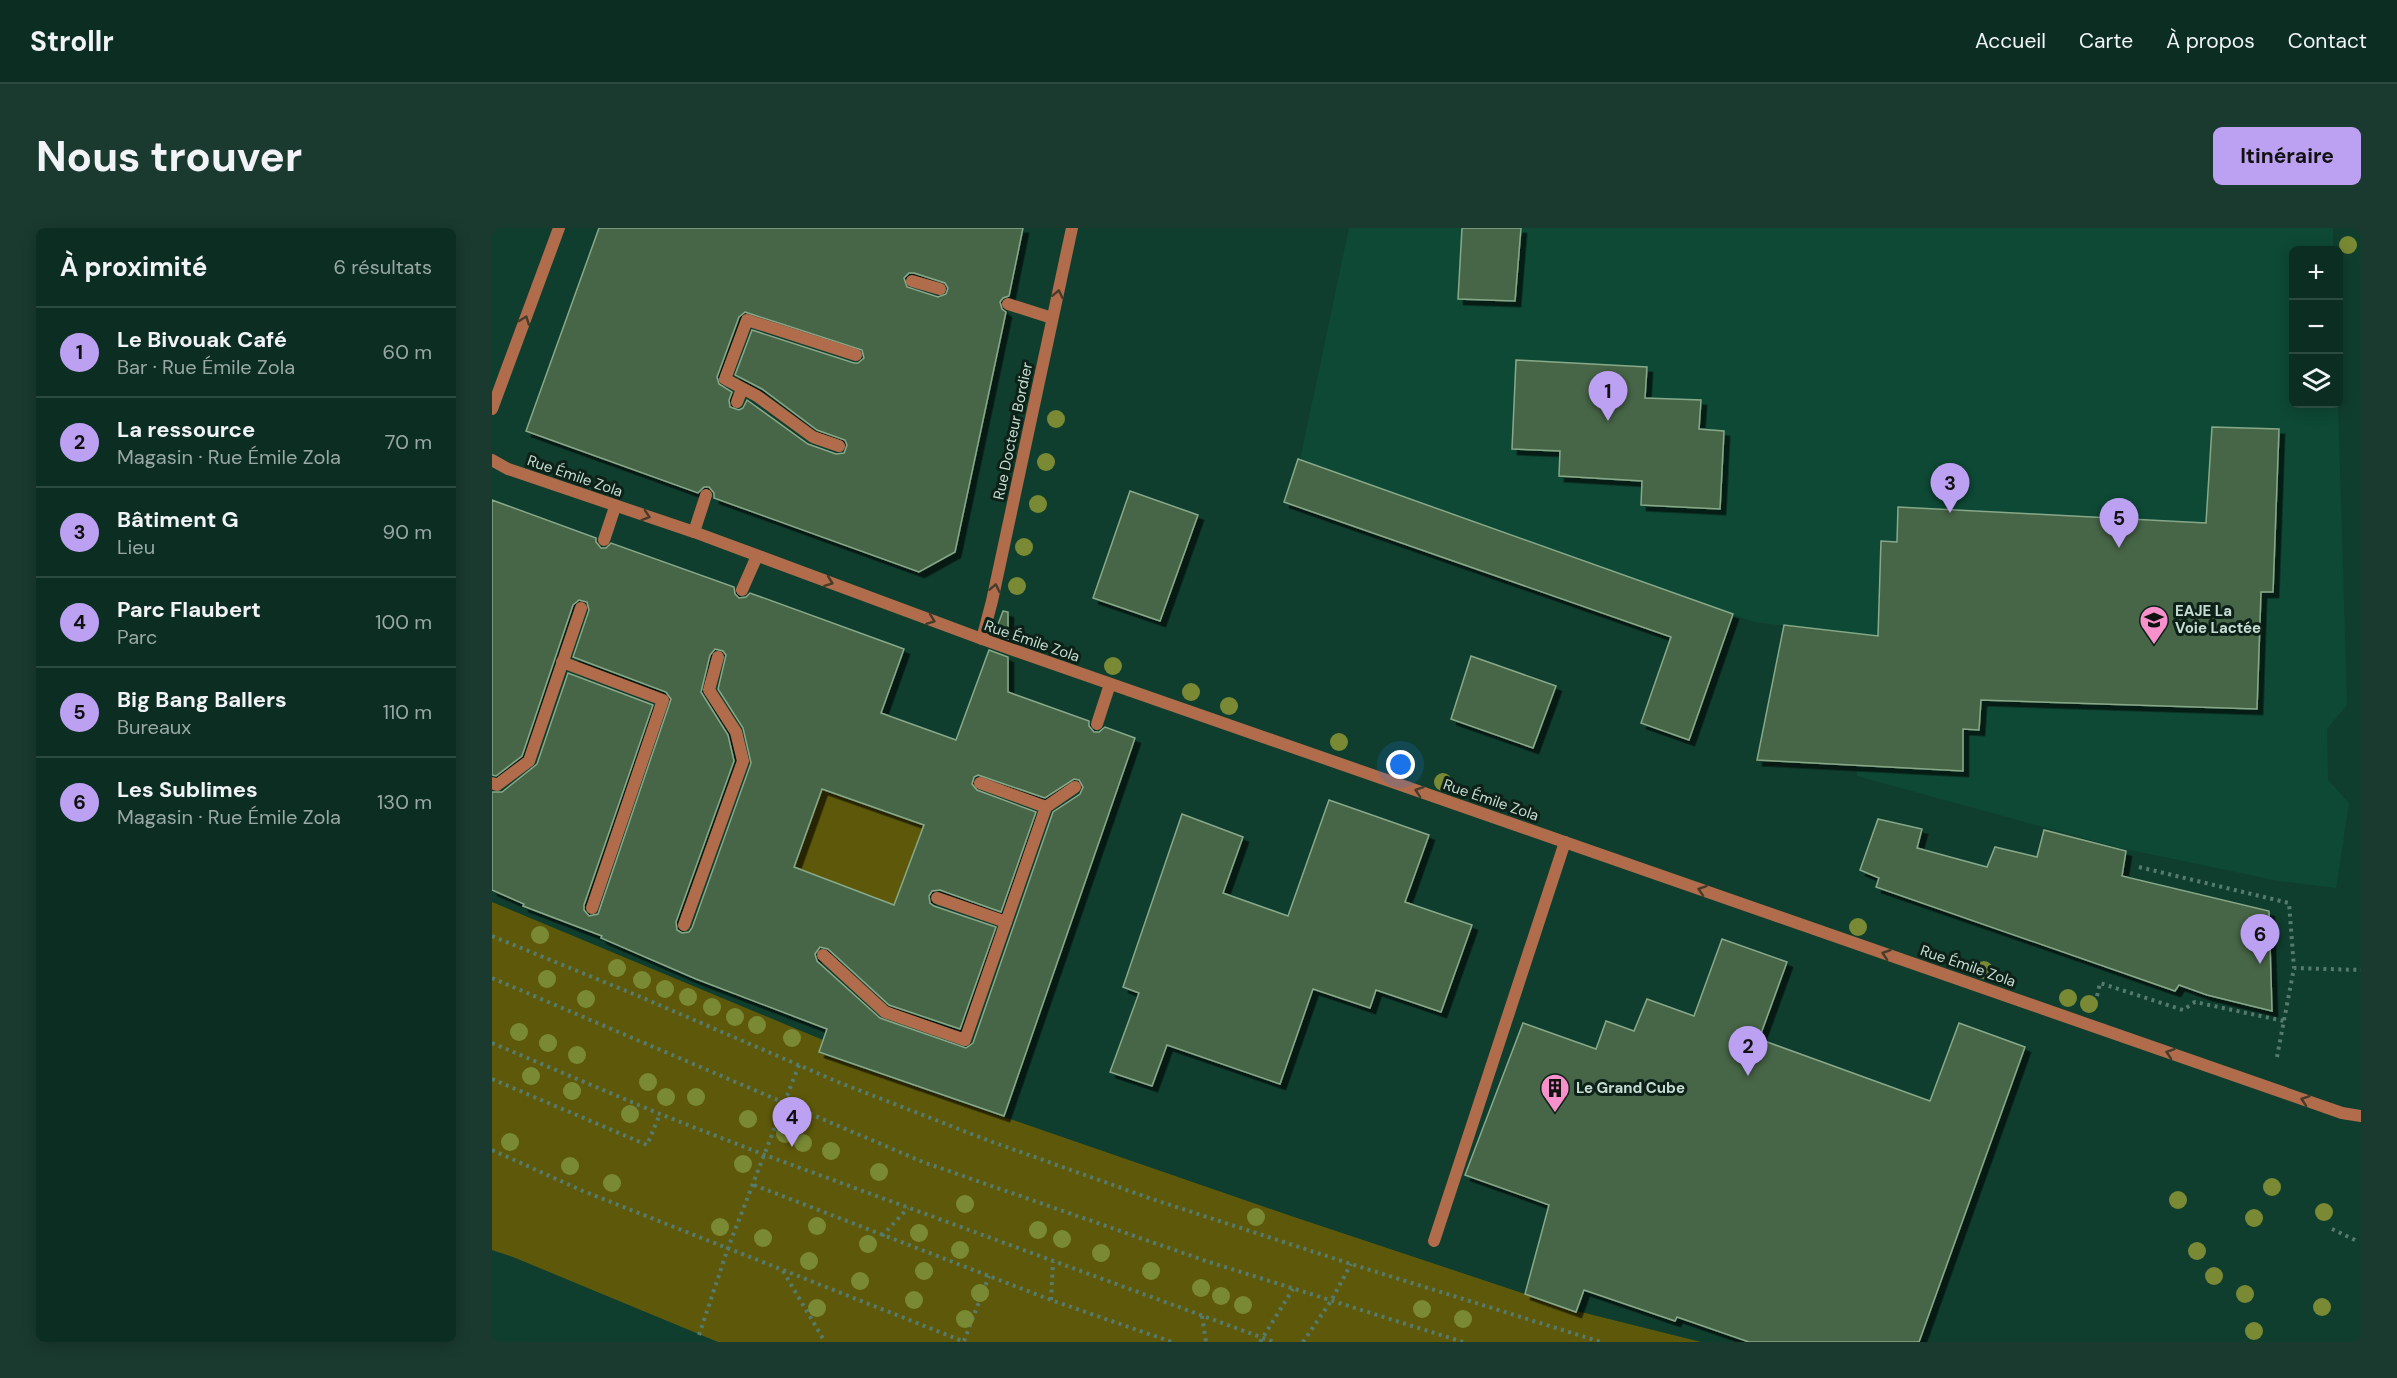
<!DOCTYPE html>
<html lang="fr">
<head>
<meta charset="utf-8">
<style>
  :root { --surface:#0c2e22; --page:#1a3a2f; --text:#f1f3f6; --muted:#9aa8a5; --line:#2c4a40; --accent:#bca0f2 }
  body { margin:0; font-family:"DM Sans",sans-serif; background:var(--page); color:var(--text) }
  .controls { position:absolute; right:18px; top:18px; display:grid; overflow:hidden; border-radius:9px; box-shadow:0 3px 15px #0003 }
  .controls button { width:54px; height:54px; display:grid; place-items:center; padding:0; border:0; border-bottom:2px solid var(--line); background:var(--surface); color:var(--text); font:30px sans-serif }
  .you { position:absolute; left:909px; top:537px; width:21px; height:21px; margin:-15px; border:4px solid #fff; border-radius:50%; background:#1a73e8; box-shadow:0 0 0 9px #1a73e833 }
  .badge { display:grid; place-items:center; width:39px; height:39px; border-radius:50%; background:var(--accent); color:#111; font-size:20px; font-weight:700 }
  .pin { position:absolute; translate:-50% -50px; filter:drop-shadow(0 2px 3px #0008) }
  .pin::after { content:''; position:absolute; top:32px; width:21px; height:18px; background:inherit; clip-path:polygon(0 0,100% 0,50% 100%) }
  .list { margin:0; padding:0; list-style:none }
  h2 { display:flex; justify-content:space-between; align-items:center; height:78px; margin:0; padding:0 24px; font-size:26px }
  h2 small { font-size:20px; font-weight:400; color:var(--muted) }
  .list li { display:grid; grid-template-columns:39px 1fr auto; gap:18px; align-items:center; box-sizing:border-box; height:90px; padding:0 24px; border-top:2px solid var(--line) }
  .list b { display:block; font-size:22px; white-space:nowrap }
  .list p { margin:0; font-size:20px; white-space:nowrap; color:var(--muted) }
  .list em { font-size:20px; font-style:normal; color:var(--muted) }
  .icon { flex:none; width:33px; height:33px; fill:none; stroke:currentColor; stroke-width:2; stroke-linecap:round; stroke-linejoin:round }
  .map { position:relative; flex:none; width:1869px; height:1114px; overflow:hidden; border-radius:9px }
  header { display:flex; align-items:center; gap:36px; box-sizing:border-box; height:84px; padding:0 30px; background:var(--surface); border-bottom:2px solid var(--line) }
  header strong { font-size:28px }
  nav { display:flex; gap:33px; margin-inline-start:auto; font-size:21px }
  .intro { display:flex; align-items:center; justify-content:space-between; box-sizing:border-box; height:144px; padding:0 36px }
  h1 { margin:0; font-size:42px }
  .button { padding:15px 27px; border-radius:9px; background:var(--accent); color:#111; font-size:21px; font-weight:700 }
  main { display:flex; gap:36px; padding:0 36px }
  aside { flex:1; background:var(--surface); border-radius:9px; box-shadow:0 3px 15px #0003 }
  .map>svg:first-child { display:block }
</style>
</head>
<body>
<header>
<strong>Strollr</strong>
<nav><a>Accueil</a><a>Carte</a><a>À propos</a><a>Contact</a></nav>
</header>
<div class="intro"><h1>Nous trouver</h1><a class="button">Itinéraire</a></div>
<main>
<aside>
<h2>À proximité<small>6 résultats</small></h2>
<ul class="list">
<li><span class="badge">1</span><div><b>Le Bivouak Café</b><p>Bar · Rue Émile Zola</p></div><em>60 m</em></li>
<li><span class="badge">2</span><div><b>La ressource</b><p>Magasin · Rue Émile Zola</p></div><em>70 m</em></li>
<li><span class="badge">3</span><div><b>Bâtiment G</b><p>Lieu</p></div><em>90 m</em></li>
<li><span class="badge">4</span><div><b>Parc Flaubert</b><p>Parc</p></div><em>100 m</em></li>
<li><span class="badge">5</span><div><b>Big Bang Ballers</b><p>Bureaux</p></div><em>110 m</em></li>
<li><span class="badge">6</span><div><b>Les Sublimes</b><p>Magasin · Rue Émile Zola</p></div><em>130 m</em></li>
</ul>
</aside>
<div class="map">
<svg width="1869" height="1114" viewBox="0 0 1869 1114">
  <defs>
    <filter id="shadow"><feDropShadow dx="5.5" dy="5.5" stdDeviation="0" flood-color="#0009"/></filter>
  </defs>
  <rect width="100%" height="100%" fill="#103e2e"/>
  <polygon fill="#0e4935" points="857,0 1841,0 1841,22 1802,22 1802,176 1846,176 1855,477 1835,501 1836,552 1857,575 1844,660 1787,653 1624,619 1365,548 1351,405 1262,394 808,232"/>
  <g fill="#5e590a">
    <polygon points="334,551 369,575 437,599 402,677 302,639"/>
    <polygon points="0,674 331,812 327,825 802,989 1033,1066 1085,1083 1209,1114 226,1114 21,1029 0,1022"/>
  </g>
  <g fill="#476547" stroke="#88a989" stroke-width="1.5" fill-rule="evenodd" filter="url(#shadow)">
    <path d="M 107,0 L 531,0 L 517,68 L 511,70 L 508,74 L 510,81 L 514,84 L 463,324 L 427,344 L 222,270 L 222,265 L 217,259 L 212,259 L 206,265 L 34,203 ZM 422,45 L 453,55 L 456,60 L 454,66 L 446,69 L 415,59 L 412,50 L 417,45 ZM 253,84 L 370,122 L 372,130 L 366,135 L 362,135 L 260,102 L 243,147 L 270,161 L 325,202 L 353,212 L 355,217 L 352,225 L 344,226 L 316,216 L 255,172 L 251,180 L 247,182 L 238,179 L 237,172 L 240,164 L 227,156 L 225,149 L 247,89 Z"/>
    <polygon points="970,0 1029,0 1023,73 966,71"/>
    <polygon points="1024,132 1155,139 1153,170 1209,172 1207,201 1232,203 1228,281 1149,277 1150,253 1067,248 1068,223 1020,221"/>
    <polygon points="1720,199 1787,201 1781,364 1769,364 1765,481 1489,472 1487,502 1471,501 1471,543 1265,532 1292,397 1386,408 1389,313 1405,314 1406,279 1714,295"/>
    <polygon points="806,231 1241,386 1197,512 1149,495 1179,409 792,274"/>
    <polygon points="638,263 706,287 668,393 601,370"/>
    <path d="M 0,272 L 104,310 L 104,314 L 109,320 L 114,320 L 119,315 L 242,359 L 243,366 L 247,370 L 254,369 L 258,365 L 412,421 L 389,485 L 464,512 L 497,422 L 516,429 L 516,464 L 597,493 L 597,498 L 602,504 L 607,504 L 613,499 L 643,510 L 512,888 L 327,824 L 335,801 L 204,751 L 109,710 L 110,708 L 31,678 L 32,676 L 0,662 L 0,564 L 10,564 L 45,536 L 76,445 L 161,477 L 92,677 L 92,682 L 97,688 L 106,686 L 179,471 L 174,464 L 81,429 L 97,382 L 95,374 L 87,372 L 81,377 L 30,528 L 4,548 L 0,547 ZM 223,421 L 231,423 L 234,427 L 226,461 L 251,500 L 259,535 L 200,700 L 197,704 L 190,705 L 185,702 L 184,694 L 242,533 L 236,507 L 209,464 L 218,427 ZM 486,547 L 553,570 L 582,551 L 587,552 L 591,559 L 588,566 L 561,584 L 481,815 L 474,820 L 388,790 L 325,733 L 323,726 L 328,719 L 336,721 L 397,777 L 468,801 L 504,699 L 442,678 L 438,675 L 437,668 L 440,663 L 448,662 L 509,684 L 544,584 L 485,562 L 480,556 L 482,549 ZM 330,561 L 432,597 L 402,677 L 302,639 Z"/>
    <polygon points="511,383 516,384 516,411 502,407"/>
    <polygon points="979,428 1064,458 1041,520 959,491"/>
    <polygon points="837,572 937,607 913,674 980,697 949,784 884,762 878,780 821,761 788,856 675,817 660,858 618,844 647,765 631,759 690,586 751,609 731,665 796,688"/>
    <polygon points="1386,591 1430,601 1425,620 1495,639 1503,619 1545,629 1552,602 1634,623 1630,648 1777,683 1780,783 1715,767 1687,757 1683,763 1384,659 1387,650 1368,642"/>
    <polygon points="1230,711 1295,734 1267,811 1438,873 1467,795 1533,819 1427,1114 1257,1114 1185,1089 1183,1093 1092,1062 1084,1084 1033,1066 1057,977 973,947 1031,795 1104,821 1114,793 1142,803 1155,771 1202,788"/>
  </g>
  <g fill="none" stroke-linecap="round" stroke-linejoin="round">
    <g stroke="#557b6d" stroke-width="4" stroke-dasharray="3 4.5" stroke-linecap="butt">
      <polyline points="1647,639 1797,675 1802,740"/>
      <polyline points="0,708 144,767 346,854 495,912 660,971 859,1036 1109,1114"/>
      <polyline points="0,750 431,934 714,1033 971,1114"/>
      <polyline points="1605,768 1608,755 1691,782 1703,774 1792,793"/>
      <polyline points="0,815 168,886 273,927 782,1114"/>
      <polyline points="1785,829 1802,740 1869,742"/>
      <polyline points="0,851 155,917 168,886"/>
      <polyline points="0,922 91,963 473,1114"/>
      <polyline points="262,957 559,1072 680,1114"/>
      <polyline points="1840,1001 1865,1013"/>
      <polyline points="390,1008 416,980"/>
      <polyline points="291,1043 333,1114"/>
      <polyline points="559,1072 561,1034"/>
      <polyline points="710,1088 714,1114"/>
      <polyline points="207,1107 236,1020 307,837"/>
      <polyline points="472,1113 497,1048"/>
      <polyline points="768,1114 801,1061"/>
      <polyline points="811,1114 839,1073 859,1036"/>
    </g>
    <g stroke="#b16c4b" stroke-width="12">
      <polyline points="420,53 448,61"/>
      <polyline points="516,76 560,90"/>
      <polyline points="245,174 250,161"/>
      <polyline points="347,218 321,209 265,168 233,151 255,92 364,127"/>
      <polyline points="202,304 214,267"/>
      <polyline points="112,312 123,279"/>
      <polyline points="250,362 265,328"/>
      <polyline points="70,434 171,472 100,680"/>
      <polyline points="605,496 618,456"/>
      <polyline points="0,555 5,557 37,533 89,380"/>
      <polyline points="488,555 554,579"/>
      <polyline points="445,670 514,694"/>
      <polyline points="192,697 251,533 244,504 217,462 226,429"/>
      <polyline points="331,727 393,784 473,812 554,579 583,559"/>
    </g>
    <g stroke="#b16c4b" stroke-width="12">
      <polyline points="0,181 67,0"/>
      <polyline points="0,232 16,241 202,304 490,411 1850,885 1869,888"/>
      <polyline points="490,411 500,373 580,0"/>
      <polyline points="942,1013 1073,614"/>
    </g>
  </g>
  <g fill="#7a8934">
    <circle cx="1856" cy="17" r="9"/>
    <circle cx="564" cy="191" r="9"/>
    <circle cx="554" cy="234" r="9"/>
    <circle cx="546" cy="276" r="9"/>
    <circle cx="532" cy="319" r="9"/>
    <circle cx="525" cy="358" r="9"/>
    <circle cx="621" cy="438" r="9"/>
    <circle cx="699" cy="464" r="9"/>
    <circle cx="737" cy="478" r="9"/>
    <circle cx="847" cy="514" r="9"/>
    <circle cx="951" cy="554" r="9"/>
    <circle cx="1366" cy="699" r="9"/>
    <circle cx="48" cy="707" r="9"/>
    <circle cx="125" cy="740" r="9"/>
    <circle cx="1492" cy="742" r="9"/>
    <circle cx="55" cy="751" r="9"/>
    <circle cx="150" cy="752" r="9"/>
    <circle cx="173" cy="761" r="9"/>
    <circle cx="196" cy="769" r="9"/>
    <circle cx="1576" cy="770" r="9"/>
    <circle cx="94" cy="771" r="9"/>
    <circle cx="1597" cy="776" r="9"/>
    <circle cx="220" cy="779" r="9"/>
    <circle cx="243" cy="789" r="9"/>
    <circle cx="265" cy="797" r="9"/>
    <circle cx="27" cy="804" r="9"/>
    <circle cx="300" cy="810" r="9"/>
    <circle cx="56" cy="815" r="9"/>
    <circle cx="85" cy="827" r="9"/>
    <circle cx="39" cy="848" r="9"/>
    <circle cx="156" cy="854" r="9"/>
    <circle cx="80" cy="863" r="9"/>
    <circle cx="174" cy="869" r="9"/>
    <circle cx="204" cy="869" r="9"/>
    <circle cx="138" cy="886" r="9"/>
    <circle cx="256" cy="891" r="9"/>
    <circle cx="293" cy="906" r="9"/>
    <circle cx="18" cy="914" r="9"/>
    <circle cx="311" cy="915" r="9"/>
    <circle cx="339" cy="923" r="9"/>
    <circle cx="251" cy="936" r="9"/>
    <circle cx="78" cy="938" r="9"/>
    <circle cx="387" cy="944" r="9"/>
    <circle cx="120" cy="955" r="9"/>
    <circle cx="1780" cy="959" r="9"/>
    <circle cx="1686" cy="972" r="9"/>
    <circle cx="473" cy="976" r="9"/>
    <circle cx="1832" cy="984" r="9"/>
    <circle cx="764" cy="989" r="9"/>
    <circle cx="1762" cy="990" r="9"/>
    <circle cx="325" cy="998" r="9"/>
    <circle cx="228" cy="999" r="9"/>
    <circle cx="546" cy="1002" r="9"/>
    <circle cx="427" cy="1005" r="9"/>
    <circle cx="271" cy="1010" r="9"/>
    <circle cx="570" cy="1011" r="9"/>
    <circle cx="376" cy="1016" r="9"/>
    <circle cx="468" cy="1022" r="9"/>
    <circle cx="1705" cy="1023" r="9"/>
    <circle cx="609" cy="1025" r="9"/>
    <circle cx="317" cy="1033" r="9"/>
    <circle cx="432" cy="1043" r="9"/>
    <circle cx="659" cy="1043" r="9"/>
    <circle cx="1722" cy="1048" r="9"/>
    <circle cx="368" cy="1053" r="9"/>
    <circle cx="709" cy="1060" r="9"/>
    <circle cx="488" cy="1065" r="9"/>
    <circle cx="1753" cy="1066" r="9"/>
    <circle cx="729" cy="1068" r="9"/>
    <circle cx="422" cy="1072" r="9"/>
    <circle cx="751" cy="1077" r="9"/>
    <circle cx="1830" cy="1079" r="9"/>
    <circle cx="325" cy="1080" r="9"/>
    <circle cx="930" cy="1081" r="9"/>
    <circle cx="473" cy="1091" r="9"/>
    <circle cx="971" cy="1091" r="9"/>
    <circle cx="1762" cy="1103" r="9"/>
  </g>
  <defs><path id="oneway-chevron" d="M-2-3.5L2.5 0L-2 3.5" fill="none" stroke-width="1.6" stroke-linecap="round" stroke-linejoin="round" transform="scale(1.5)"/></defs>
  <g stroke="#473b2a">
    <use href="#oneway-chevron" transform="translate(566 66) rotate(-78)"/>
    <use href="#oneway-chevron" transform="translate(33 92) rotate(-70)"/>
    <use href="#oneway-chevron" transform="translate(154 288) rotate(18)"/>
    <use href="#oneway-chevron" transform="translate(337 354) rotate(20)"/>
    <use href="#oneway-chevron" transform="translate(503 360) rotate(-78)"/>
    <use href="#oneway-chevron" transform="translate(439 392) rotate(21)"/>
    <use href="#oneway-chevron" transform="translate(927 563) rotate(-161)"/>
    <use href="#oneway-chevron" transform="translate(1210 662) rotate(-161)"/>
    <use href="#oneway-chevron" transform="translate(1394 726) rotate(-161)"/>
    <use href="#oneway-chevron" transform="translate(1678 825) rotate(-161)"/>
    <use href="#oneway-chevron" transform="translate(1813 872) rotate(-161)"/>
  </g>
  <defs>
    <g id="school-pin" transform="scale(1.5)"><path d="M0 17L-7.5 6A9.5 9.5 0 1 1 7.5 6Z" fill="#f890cc" stroke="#0e2119"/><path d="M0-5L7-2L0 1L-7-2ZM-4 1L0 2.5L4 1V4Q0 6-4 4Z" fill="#111"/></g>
    <g id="building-pin" transform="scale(1.5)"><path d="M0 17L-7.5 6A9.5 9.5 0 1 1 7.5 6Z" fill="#f890cc" stroke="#0e2119"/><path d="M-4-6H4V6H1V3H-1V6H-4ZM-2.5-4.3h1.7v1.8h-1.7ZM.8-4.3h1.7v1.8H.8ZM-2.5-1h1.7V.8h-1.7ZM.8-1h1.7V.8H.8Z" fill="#111"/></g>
  </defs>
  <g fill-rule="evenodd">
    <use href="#school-pin" x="1662" y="392"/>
    <use href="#building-pin" x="1063" y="860"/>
  </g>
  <g text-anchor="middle" stroke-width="6" stroke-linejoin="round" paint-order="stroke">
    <g font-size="15" fill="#c6ded2" stroke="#0e2119">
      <text transform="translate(521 203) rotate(-78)" y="5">Rue Docteur Bordier</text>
      <text transform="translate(83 248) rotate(19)" y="5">Rue Émile Zola</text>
      <text transform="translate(540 413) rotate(19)" y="5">Rue Émile Zola</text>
      <text transform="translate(999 572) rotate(19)" y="5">Rue Émile Zola</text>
      <text transform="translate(1476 738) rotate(19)" y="5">Rue Émile Zola</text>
    </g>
    <g font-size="15" font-weight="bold" fill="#c6ded2" stroke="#0e2119" text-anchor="start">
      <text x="1683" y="388">EAJE La<tspan x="1683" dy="17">Voie Lactée</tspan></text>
      <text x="1084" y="865">Le Grand Cube</text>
    </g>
  </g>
</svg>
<div class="controls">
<button>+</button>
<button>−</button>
<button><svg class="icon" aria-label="layers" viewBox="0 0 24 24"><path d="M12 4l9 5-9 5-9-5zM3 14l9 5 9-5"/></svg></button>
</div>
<div class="you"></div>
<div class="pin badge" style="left:1116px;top:193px">1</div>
<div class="pin badge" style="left:1256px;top:848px">2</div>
<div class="pin badge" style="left:1458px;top:285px">3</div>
<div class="pin badge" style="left:300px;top:919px">4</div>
<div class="pin badge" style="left:1627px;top:320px">5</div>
<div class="pin badge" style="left:1768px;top:736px">6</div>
</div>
</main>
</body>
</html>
